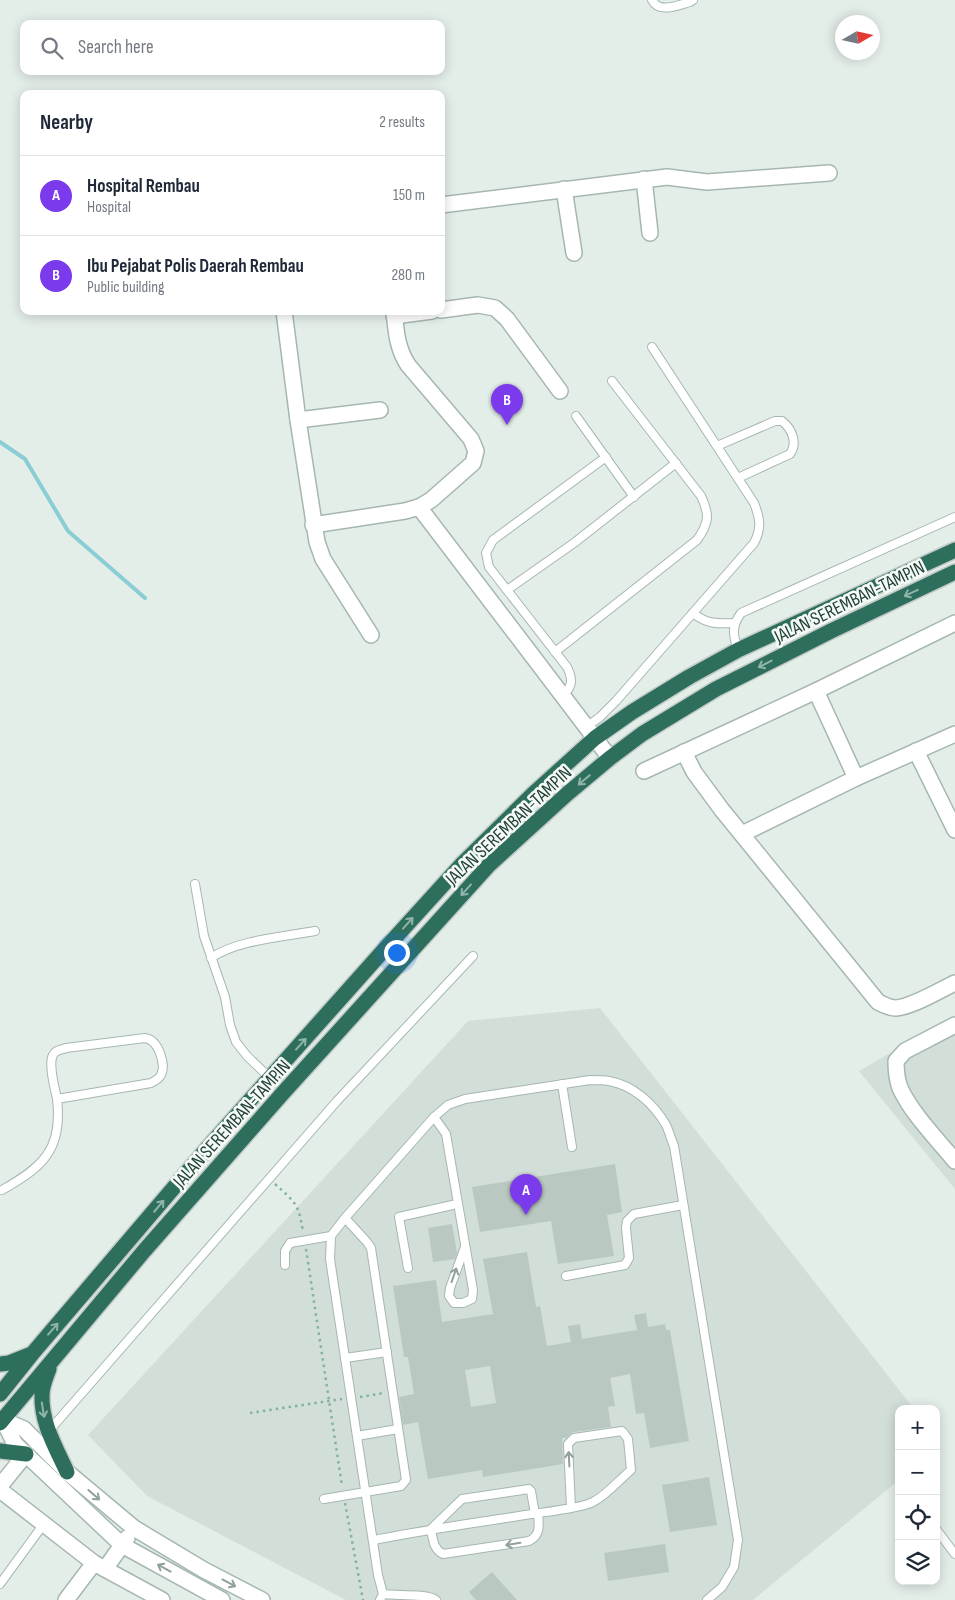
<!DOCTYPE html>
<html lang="en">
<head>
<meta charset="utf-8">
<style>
  :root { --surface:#fff; --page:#f6f6f7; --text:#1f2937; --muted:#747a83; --line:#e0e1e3; --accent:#7c3aed }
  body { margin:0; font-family:"Sofia Sans Condensed",sans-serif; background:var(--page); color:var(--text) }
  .controls { position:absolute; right:15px; bottom:15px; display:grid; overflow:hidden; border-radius:10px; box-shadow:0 2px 12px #0003 }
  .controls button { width:45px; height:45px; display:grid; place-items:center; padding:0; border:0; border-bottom:1px solid var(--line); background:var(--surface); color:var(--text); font:25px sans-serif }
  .compass { position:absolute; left:835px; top:15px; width:45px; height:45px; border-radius:50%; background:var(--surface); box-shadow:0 2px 12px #0003; rotate:81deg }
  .you { position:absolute; left:396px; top:952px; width:18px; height:18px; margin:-12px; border:4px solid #fff; border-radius:50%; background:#1a73e8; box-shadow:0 0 0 8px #1a73e833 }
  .badge { display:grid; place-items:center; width:32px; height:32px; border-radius:50%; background:var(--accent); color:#fff; font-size:16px; font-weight:700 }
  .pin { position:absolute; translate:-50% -41px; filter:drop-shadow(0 1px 2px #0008) }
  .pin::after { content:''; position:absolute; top:26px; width:18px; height:15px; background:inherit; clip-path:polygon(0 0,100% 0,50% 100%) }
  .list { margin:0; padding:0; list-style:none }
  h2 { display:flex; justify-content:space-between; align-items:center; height:65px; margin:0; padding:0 20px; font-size:21px }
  h2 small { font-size:16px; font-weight:400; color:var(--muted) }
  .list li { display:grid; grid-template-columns:32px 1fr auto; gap:15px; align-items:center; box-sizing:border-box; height:80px; padding:0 20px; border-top:1px solid var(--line) }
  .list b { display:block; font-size:19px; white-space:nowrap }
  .list p { margin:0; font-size:16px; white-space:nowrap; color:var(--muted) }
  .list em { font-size:16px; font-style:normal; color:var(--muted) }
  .icon { flex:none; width:28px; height:28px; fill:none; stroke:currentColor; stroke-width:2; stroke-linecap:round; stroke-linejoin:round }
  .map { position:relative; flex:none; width:955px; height:1600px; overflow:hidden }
  .search { position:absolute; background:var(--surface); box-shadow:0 2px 12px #0003; left:20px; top:20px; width:425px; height:55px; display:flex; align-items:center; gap:12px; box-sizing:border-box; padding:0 18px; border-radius:10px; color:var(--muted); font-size:19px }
  .panel { position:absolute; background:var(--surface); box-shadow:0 2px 12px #0003; left:20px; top:90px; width:425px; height:225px; border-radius:10px }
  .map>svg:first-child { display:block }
</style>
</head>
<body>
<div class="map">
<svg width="955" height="1600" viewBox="0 0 955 1600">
  <rect width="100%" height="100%" fill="#e4eee9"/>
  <g fill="#d2ded8">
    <polygon points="600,1008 914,1409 899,1409 899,1480 753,1600 346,1600 147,1496 88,1435 468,1021"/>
    <polygon points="955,1016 955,1189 859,1071"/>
  </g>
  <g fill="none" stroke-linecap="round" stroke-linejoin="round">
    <polyline stroke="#8acdd5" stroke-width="4" points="0,442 25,459 68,531 145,598"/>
  </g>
  <g fill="#b9c9c2" fill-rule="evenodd">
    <polygon points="615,1164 622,1212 607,1215 614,1256 558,1264 551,1221 480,1232 472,1187"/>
    <polygon points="452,1224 457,1253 455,1259 433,1262 428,1228"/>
    <path d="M 527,1252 L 536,1307 L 540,1306 L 547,1346 L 571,1342 L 568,1326 L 580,1324 L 582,1339 L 637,1330 L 634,1315 L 646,1313 L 648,1327 L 665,1324 L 666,1330 L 670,1330 L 689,1441 L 650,1448 L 644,1413 L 636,1414 L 630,1374 L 610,1378 L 615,1406 L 608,1407 L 611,1427 L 573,1432 L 566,1438 L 562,1438 L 563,1464 L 483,1477 L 482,1470 L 428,1479 L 418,1422 L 403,1425 L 399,1397 L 414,1394 L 408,1357 L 404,1357 L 393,1286 L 436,1280 L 442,1322 L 493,1314 L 483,1259 ZM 490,1366 L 496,1403 L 471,1407 L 465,1370 Z"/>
    <polygon points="709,1477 717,1525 670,1532 662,1485"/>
    <polygon points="665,1544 669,1572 608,1581 604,1553"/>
    <polygon points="492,1572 517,1600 476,1600 469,1592"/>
  </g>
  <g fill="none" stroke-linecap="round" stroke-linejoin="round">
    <g stroke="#a6b7b0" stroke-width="10">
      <g id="lane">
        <path d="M 652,0 C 659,14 678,5 690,2 L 693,0"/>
        <polyline points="576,416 634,497"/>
        <path d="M 717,446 L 775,421 L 782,421 C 792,429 798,443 790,454 L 738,478"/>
        <polyline points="507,590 574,543 676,463"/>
        <path d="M 693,613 C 706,624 718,624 734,623"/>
        <path d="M 738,650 C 733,635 731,627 741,613 L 955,517"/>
        <path d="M 555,652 L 697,540 C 709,523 710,515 701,496 L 612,381"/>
        <path d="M 562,696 C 573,687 573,679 567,667 L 489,567 L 486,553 L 493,540 L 606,457"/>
        <path d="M 586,727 L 600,717 L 616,701 L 754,543 C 762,528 760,518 754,503 L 652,347"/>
        <polyline points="195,884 204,936 225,997 230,1025 236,1042 247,1056 270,1078"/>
        <path d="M 211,958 C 237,940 283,937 315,931"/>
        <polyline points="562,1084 572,1147"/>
        <polyline points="434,1117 446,1134 473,1290 472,1299 463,1303 454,1303 449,1296 450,1288 465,1247"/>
        <path d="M 2,1190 C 43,1167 63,1149 57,1099 L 151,1083 C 155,1081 159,1079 161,1075 C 166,1065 159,1040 145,1038 L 66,1048 C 61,1050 55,1050 53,1055 C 48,1064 55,1089 57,1099"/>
        <polyline points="285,1265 285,1251 290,1243 331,1236"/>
        <polyline points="408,1268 399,1217 457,1204"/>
        <polyline points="566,1276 625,1265 629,1258 626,1228 627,1221 634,1214 683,1205"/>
        <polyline points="345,1358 387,1352"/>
        <polyline points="48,1432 337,1101 473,956"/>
        <polyline points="357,1436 398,1429"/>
        <polyline points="324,1499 401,1486 406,1480 371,1248 367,1242 345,1218"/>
        <path d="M 535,1514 L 531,1491 L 529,1489 L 462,1499 L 431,1529 C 433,1539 433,1549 443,1554 L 529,1541 C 541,1535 539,1525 538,1513"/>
        <polyline points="936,1529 955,1554"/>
        <path d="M 374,1540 C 424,1530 475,1523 525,1515 C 543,1512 579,1509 593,1502 C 607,1495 619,1480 631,1470 L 628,1439 L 622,1431 L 574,1438 L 568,1444 L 571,1507"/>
        <polyline points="0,1584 43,1525"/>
        <path d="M 383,1594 C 397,1596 426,1593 436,1600"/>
        <path d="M 380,1600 L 383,1594 L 378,1575 L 330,1259 L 331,1236 L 345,1218 L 434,1117 L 448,1105 L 465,1099 L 590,1080 C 596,1080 603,1080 609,1081 C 633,1085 654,1104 666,1125 C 669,1131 671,1139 674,1146 L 738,1540 L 734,1567 L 722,1587 L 707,1600"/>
      </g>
    </g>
    <g stroke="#a6b7b0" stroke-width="18">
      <g id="street">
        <polyline points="644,179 650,233"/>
        <polyline points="564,189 574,253"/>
        <polyline points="441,205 667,177 707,182 829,173"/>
        <polyline points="441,310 478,305 495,308 507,319 560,391"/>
        <polyline points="284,311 298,420 317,542 323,559 371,635"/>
        <polyline points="394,316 432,311"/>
        <polyline points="298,420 380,410"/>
        <polyline points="419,507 610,758"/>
        <path d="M 313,525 L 405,511 L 419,507 L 431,500 L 473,463 L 476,451 L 471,439 L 408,365 C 397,348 396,331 394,311"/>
        <polyline points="816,691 856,778"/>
        <polyline points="916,751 955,830"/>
        <path d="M 684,752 L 694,772 L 722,810 L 878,1002 C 884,1005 889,1008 896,1008 C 912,1007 940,990 955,983"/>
        <polyline points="644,771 816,691 955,623"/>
        <polyline points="742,834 856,778 955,734"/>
        <path d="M 955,1025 L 905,1051 L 896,1061 C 896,1071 897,1080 900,1088 C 912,1114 937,1139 955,1161"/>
        <polyline points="3,1420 24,1429 67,1472 134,1528 204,1570 262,1600"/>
        <polyline points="3,1420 15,1444 122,1545 222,1600"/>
        <polyline points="0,1486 26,1454"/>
        <polyline points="0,1490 94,1563 162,1600"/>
        <polyline points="105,1569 127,1538"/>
        <polyline points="66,1600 94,1563"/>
      </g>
    </g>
    <g stroke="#c1cac7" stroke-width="18">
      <g id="highway">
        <polyline points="0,1364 9,1363 29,1355"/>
        <path d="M 49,1369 C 46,1377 42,1386 42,1395 C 41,1423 56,1448 67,1472"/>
        <polyline points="0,1394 32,1354 211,1144 383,951 462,864 533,794 595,738 632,712 689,677 738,650 955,550"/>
        <polyline points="0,1423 144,1251 282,1094 489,865 567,794 610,758 642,734 716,689 831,631 955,572"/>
        <polyline points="0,1451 26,1454"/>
      </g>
    </g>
    <g stroke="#83b3a1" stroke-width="2.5" stroke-dasharray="2.5 4" stroke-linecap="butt">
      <path d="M 275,1184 C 296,1203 298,1203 303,1231"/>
      <polyline points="306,1249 342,1486"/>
      <polyline points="360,1397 384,1393"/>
      <polyline points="250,1413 342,1399"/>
      <polyline points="345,1503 363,1600"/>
    </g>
    <use href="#lane" stroke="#fff" stroke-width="8"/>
    <use href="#street" stroke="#fff" stroke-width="15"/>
    <use href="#highway" stroke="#2d6e5d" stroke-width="15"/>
  </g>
  <defs><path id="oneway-shaft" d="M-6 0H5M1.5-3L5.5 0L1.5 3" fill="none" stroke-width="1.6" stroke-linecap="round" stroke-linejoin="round" transform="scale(1.25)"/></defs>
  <g stroke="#91b4aa">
    <use href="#oneway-shaft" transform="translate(911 593) rotate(155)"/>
    <use href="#oneway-shaft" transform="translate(765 664) rotate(153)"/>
    <use href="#oneway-shaft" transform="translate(584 780) rotate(140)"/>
    <use href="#oneway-shaft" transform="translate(466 890) rotate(132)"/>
    <use href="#oneway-shaft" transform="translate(408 923) rotate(-48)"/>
    <use href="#oneway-shaft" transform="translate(301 1044) rotate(-48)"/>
    <use href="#oneway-shaft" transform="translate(159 1206) rotate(-50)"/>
    <use href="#oneway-shaft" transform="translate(53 1329) rotate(-49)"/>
    <use href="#oneway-shaft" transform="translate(43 1410) rotate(81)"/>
  </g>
  <g stroke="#90a09b">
    <use href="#oneway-shaft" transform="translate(454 1275) rotate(-71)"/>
    <use href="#oneway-shaft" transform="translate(569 1459) rotate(-93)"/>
    <use href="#oneway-shaft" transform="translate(94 1495) rotate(41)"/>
    <use href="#oneway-shaft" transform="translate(513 1544) rotate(171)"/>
    <use href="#oneway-shaft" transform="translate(164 1568) rotate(-151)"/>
    <use href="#oneway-shaft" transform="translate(229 1583) rotate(28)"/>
  </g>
  <g text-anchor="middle" stroke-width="5" stroke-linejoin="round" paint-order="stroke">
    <g font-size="19" fill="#224137" stroke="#f5faf7">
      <text transform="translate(849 601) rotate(-26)" y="7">JALAN SEREMBAN-TAMPIN</text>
      <text transform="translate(508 825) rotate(-43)" y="7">JALAN SEREMBAN-TAMPIN</text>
      <text transform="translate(231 1123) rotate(-48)" y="7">JALAN SEREMBAN-TAMPIN</text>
    </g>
  </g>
</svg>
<div class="controls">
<button>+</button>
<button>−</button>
<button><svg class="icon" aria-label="locate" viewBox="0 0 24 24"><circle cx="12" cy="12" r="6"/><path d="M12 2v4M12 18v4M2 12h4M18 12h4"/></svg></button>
<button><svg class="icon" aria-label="layers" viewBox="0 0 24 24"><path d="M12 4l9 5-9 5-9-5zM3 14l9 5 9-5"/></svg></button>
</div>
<svg class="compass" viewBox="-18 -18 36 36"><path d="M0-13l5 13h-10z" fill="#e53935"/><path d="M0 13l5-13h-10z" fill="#747a83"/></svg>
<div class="you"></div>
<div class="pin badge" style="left:526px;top:1215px">A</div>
<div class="pin badge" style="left:507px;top:425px">B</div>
<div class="search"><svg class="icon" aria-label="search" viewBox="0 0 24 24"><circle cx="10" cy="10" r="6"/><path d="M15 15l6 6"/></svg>Search here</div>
<section class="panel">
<h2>Nearby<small>2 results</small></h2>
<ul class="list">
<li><span class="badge">A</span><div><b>Hospital Rembau</b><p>Hospital</p></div><em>150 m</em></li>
<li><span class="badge">B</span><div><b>Ibu Pejabat Polis Daerah Rembau</b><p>Public building</p></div><em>280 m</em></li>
</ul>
</section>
</div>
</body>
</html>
